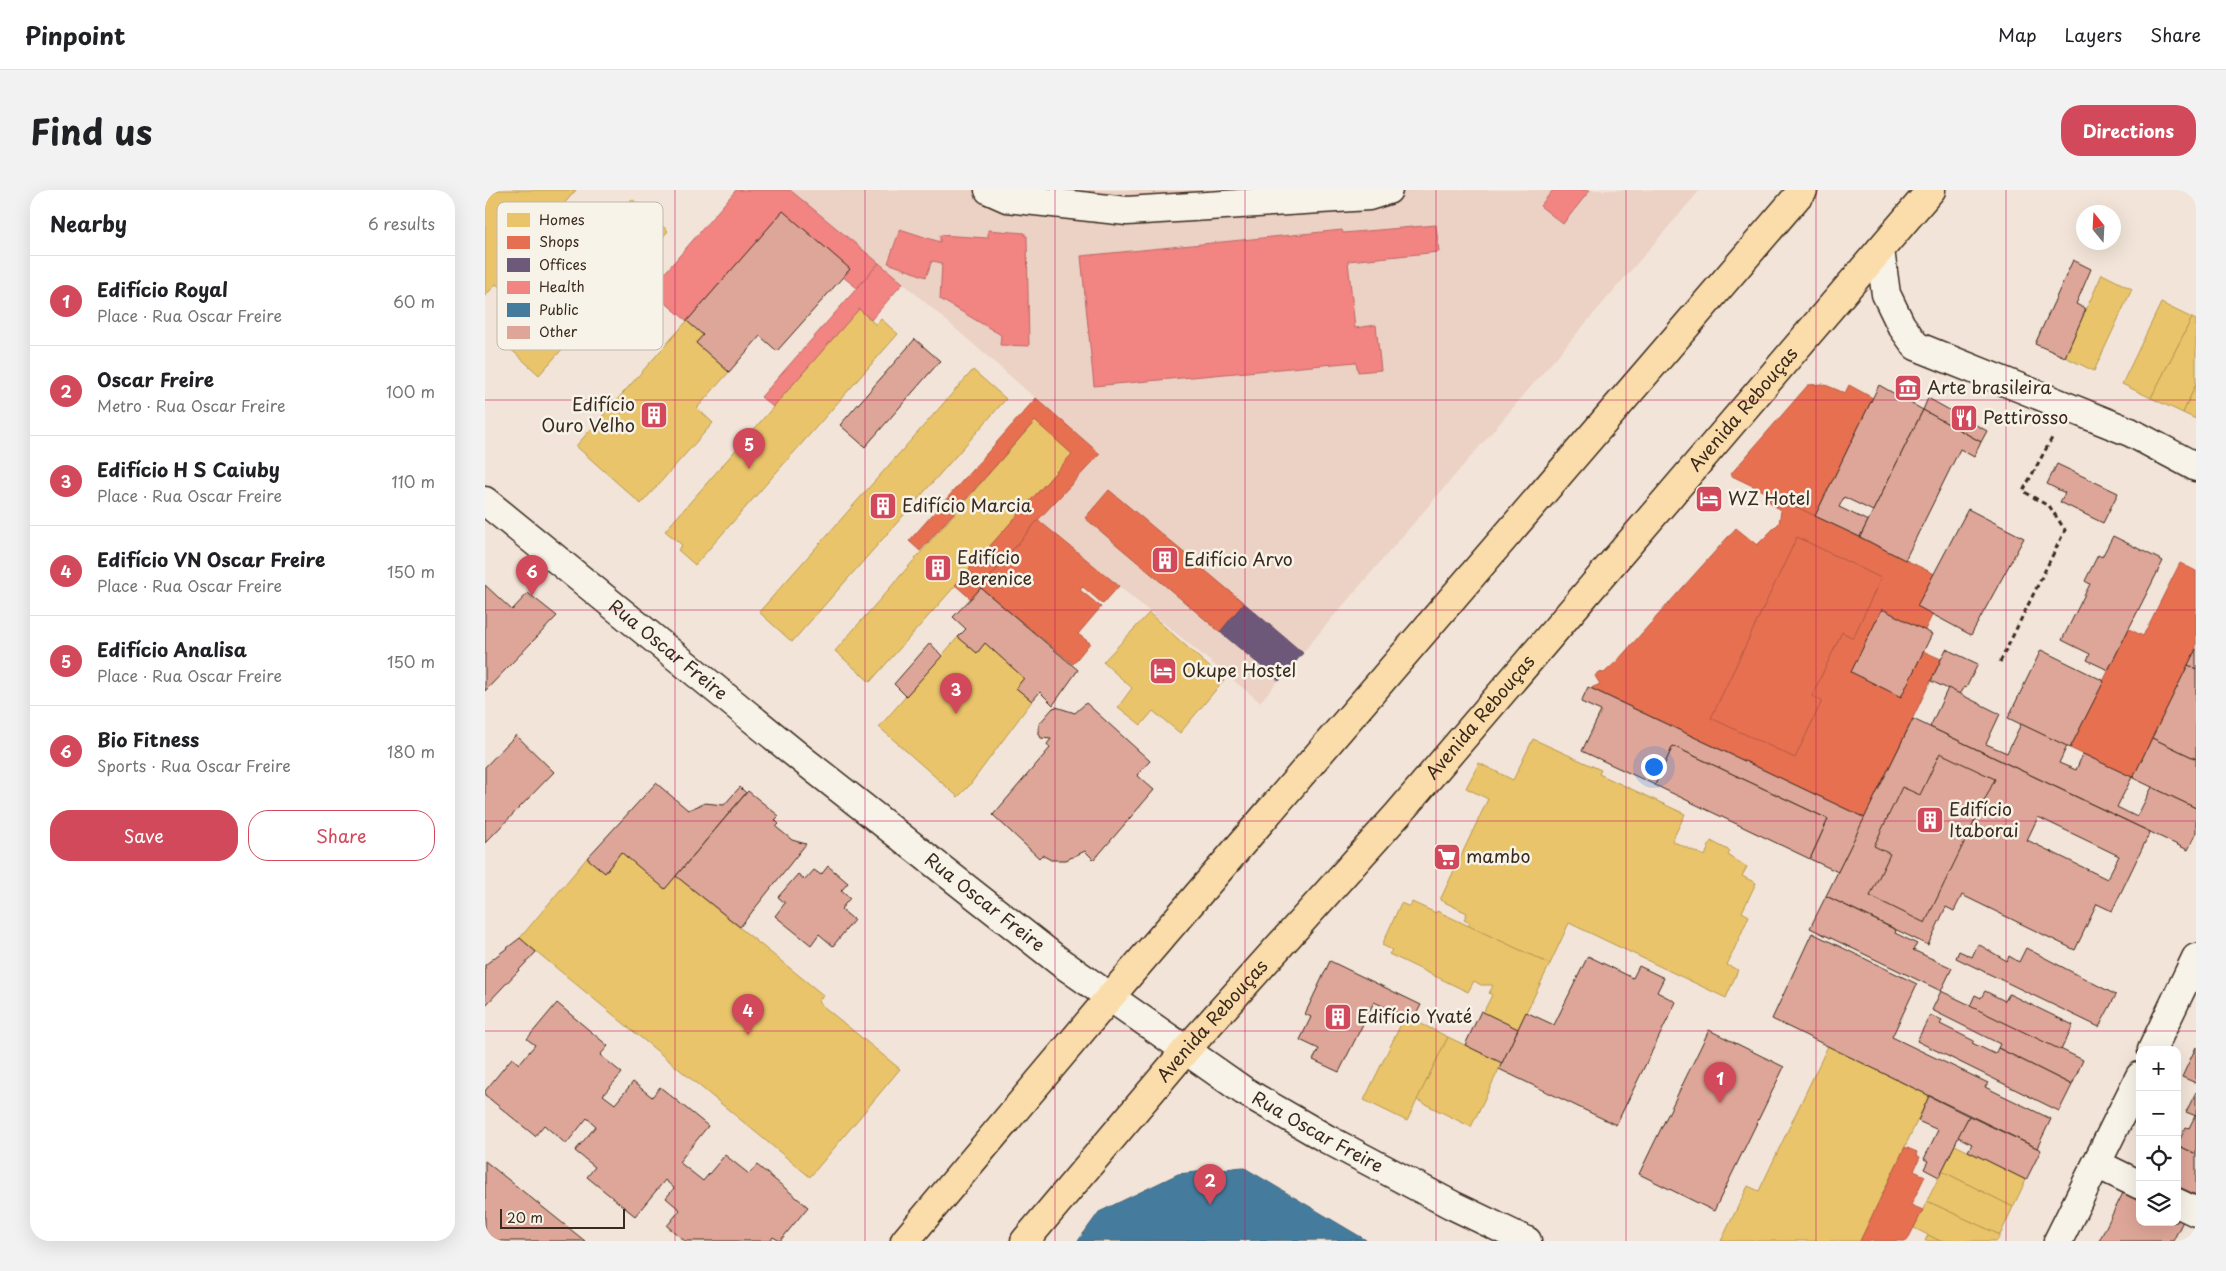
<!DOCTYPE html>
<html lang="en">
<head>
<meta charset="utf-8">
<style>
  :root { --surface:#fff; --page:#f2f2f2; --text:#202124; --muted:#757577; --line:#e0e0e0; --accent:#d1495b }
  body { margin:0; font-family:"Playpen Sans",sans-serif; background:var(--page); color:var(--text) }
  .controls { position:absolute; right:15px; bottom:15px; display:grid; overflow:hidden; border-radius:10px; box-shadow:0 5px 20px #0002 }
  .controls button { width:45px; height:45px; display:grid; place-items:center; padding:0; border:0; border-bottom:1px solid var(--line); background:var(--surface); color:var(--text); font:25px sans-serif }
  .compass { position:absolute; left:1591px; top:15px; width:45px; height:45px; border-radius:50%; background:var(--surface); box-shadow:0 5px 20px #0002; rotate:342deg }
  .scale { position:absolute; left:15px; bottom:12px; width:125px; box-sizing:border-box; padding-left:5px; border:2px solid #3b2a1e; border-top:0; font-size:14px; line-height:18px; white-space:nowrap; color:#3b2a1e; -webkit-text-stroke:4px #f7f3e8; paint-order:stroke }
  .you { position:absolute; left:1168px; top:576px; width:18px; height:18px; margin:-12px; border:4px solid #fff; border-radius:50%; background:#1a73e8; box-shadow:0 0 0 8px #1a73e833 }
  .badge { display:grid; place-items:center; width:32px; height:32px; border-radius:50%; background:var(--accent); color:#fff; font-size:16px; font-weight:700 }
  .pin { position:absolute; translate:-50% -41px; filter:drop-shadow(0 1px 2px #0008) }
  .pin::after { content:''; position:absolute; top:26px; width:18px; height:15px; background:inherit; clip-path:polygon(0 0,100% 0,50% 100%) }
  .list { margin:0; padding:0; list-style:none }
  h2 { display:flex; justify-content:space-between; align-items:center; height:65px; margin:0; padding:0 20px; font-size:21px }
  h2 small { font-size:16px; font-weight:400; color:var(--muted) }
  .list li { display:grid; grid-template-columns:32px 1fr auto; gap:15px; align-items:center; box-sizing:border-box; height:90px; padding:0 20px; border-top:1px solid var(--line) }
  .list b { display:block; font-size:19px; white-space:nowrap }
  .list p { margin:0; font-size:16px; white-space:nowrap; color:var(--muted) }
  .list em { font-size:16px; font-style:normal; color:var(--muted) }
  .actions { display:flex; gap:10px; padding:15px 20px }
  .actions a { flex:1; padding:11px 0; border:1px solid var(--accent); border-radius:20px; text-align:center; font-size:18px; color:var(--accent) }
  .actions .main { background:var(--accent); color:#fff }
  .icon { flex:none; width:28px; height:28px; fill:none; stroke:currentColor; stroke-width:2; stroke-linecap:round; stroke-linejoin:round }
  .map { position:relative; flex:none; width:1711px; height:1051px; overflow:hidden; border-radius:20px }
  header { display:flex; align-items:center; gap:30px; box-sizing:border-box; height:70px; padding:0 25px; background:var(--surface); border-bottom:1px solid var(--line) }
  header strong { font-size:24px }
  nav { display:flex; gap:28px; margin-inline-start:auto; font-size:18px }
  .intro { display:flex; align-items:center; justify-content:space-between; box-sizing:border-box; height:120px; padding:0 30px }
  h1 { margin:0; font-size:35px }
  .button { padding:12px 22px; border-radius:20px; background:var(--accent); color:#fff; font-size:18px; font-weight:700 }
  main { display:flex; gap:30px; padding:0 30px }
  aside { flex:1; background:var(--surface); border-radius:20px; box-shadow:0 5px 20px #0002 }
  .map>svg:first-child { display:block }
</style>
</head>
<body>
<header>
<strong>Pinpoint</strong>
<nav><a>Map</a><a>Layers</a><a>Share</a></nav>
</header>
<div class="intro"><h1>Find us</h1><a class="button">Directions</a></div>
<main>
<aside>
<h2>Nearby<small>6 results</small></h2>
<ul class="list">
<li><span class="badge">1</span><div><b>Edifício Royal</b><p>Place · Rua Oscar Freire</p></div><em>60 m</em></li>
<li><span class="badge">2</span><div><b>Oscar Freire</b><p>Metro · Rua Oscar Freire</p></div><em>100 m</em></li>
<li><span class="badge">3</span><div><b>Edifício H S Caiuby</b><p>Place · Rua Oscar Freire</p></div><em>110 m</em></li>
<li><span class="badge">4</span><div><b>Edifício VN Oscar Freire</b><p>Place · Rua Oscar Freire</p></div><em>150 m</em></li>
<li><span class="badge">5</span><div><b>Edifício Analisa</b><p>Place · Rua Oscar Freire</p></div><em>150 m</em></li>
<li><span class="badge">6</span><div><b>Bio Fitness</b><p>Sports · Rua Oscar Freire</p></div><em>180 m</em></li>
</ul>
<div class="actions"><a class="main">Save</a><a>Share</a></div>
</aside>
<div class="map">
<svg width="1711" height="1051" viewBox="0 0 1711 1051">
  <rect width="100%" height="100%" fill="#f2e4d8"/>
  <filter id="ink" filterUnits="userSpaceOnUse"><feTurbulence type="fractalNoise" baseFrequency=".02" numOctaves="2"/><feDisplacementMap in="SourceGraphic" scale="10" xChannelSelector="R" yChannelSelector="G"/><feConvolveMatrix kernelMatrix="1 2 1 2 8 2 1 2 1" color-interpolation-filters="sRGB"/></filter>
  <g filter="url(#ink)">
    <polygon fill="#ecd1c5" points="304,0 1215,0 775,512 553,330 615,264 418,93"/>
    <g fill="#e9c46a" stroke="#b59653">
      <polygon points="6,0 91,0 26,75 36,83 20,101 11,94 0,106 0,7"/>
      <polygon points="147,9 183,41 54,185 19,153"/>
      <polygon points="1617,84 1647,99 1609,181 1580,167"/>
      <polygon points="1676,113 1707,128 1666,208 1637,194"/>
      <polygon points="374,119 391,135 396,129 413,144 210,375 193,360 197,355 180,341"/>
      <polygon points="1707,128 1711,130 1711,194 1698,223 1666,208"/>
      <polygon points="202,131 218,145 211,153 244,182 212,218 228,233 156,314 91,256"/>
      <polygon points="488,180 521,209 307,452 274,422"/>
      <polygon points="1711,194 1711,229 1698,223"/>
      <polygon points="550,231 587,264 385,492 350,461"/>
      <polygon points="664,423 739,490 695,543 668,521 656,535 633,517 647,498 618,472"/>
      <polygon points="473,447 492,463 500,453 539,488 531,498 547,511 484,596 473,607 394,537"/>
      <polygon points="1048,549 1116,580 1114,584 1200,624 1187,651 1220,666 1226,651 1245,661 1243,665 1262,677 1257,686 1271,693 1257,722 1264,726 1242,775 1253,780 1241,808 1084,733 1065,774 983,736 985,733 979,730 982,723 955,710 1003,609 981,598 994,573 1028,590"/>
      <polygon points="136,662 180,699 191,686 338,805 333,812 415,879 325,987 35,748 102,668 120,683"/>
      <polygon points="927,712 951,723 952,721 1065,774 1033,839 998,823 1007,805 1004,803 1008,796 1006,795 996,795 989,791 983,802 904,764 907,760 897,755 916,713 925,717"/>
      <polygon points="920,826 963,847 922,931 879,910"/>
      <polygon points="963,847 1017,873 986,937 932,910"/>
      <polygon points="1343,856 1444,906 1375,1051 1236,1051 1263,996 1274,1001"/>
      <polygon points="1470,955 1541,990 1528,1017 1457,981"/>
      <polygon points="1457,981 1528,1017 1515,1045 1442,1011"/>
      <polygon points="1442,1011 1515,1045 1512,1051 1455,1051 1429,1038"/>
      <polygon points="660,1025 683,1027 721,1051 593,1051 612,1038 635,1028"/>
      <polygon points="661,1045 669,1051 656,1051"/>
      <polygon points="1443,1045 1455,1051 1440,1051"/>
    </g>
    <g fill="#e76f51" stroke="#b35a42">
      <polygon points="1338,194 1360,203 1364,195 1388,208 1330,326 1245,285 1323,195"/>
      <polygon points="551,208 615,264 553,330 486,409 470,395 587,264 550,231 435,361 424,351"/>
      <polygon points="624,300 759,413 735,442 600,328"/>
      <polygon points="1285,304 1464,391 1431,458 1456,469 1380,628 1106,498 1115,494 1110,486 1113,482 1119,483 1132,471 1251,338 1272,355 1294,333 1296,321 1281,309"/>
      <polygon points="553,330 634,396 618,414 598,397 595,400 616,417 593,444 605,453 588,474 496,398"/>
      <polygon points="1312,347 1396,388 1368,448 1357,442 1327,506 1337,511 1310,568 1226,528"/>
      <polygon points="1695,373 1711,381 1711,459 1648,588 1585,558 1644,439 1658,446"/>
      <polygon points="1420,957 1432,962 1431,965 1435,967 1429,981 1440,986 1426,1015 1438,1020 1422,1051 1375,1051"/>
    </g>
    <polygon fill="#6d597a" stroke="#5e4b5e" points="759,413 818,463 794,491 735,442"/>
    <g fill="#f28482" stroke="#bb6964">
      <polygon points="251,0 305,0 394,73 372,98 358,87 365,79 298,21 202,131 165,100"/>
      <polygon points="1068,0 1105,0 1078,34 1055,16"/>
      <polygon points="951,35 954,62 863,71 870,138 891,135 896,180 873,182 871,172 609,196 596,66 857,40 858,43"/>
      <polygon points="415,39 455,52 455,45 503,48 503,40 540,43 540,46 542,46 544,156 515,155 516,145 455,109 457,73 447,71 441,87 403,73"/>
      <polygon points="394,73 418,93 386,130 374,119 288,217 276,207"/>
    </g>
    <polygon fill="#457b9d" stroke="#426377" points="758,977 881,1050 593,1051 614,1022 693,984"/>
    <g fill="#dea698" stroke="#3b2a1e" fill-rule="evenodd">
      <polygon points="298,21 365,79 292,161 275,146 244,182 211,153 218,145 202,131"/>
      <polygon points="1588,70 1606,79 1591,114 1601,119 1580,167 1550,154"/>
      <polygon points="430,149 455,171 380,257 355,235"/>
      <polygon points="1394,195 1438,220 1388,321 1359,307 1354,317 1383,331 1375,347 1330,326"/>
      <polygon points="1443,208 1502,241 1496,252 1438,220"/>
      <polygon points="1438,220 1496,252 1489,267 1475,259 1420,370 1375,347"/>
      <polygon points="1572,274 1633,303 1618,333 1575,312 1580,303 1562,294"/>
      <polygon points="1483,319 1539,348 1486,445 1432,416"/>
      <polygon points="1628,346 1678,371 1623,480 1602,470 1605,464 1577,450 1605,394 1600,391 1613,365 1617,367"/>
      <polygon points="0,395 27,420 43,403 72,426 0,501"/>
      <polygon points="496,398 593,480 568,515 555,502 547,511 531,498 539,488 500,453 492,463 473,447 481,439 468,427"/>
      <polygon points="1397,419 1447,444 1416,507 1366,482"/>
      <polygon points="445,453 457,466 421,506 409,494"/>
      <polygon points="1461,459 1493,474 1481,498 1479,497 1474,504 1446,491"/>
      <polygon points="1711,459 1711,479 1703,475"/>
      <polygon points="1556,460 1619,491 1585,558 1523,528"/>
      <polygon points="1703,475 1711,479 1711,569 1667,548"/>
      <polygon points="1103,497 1380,628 1353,682 1325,669 1343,629 1188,556 1170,595 1097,561 1116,521 1096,512"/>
      <polygon points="1463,498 1515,524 1501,554 1522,563 1536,534 1582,556 1574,573 1591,580 1598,564 1647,587 1632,617 1652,627 1667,597 1711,618 1711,643 1703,660 1445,537"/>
      <polygon points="601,513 665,571 652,585 669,600 609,670 600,661 581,670 566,670 557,665 554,668 508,625 565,558 562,554 566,549 556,548 554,544 554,534 568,518 571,517 590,523"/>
      <path d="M 1428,529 L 1665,642 L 1627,721 L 1612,714 L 1590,760 L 1477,705 L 1469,721 L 1461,717 L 1443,755 L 1341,706 ZM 1553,627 L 1634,666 L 1622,689 L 1542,650 Z"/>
      <polygon points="31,545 69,582 0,653 0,577"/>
      <polygon points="1667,548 1711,569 1711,618 1648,588"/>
      <polygon points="1188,556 1343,629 1325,669 1170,595"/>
      <polygon points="1455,563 1510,589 1440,733 1385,706 1405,664 1389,656 1417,597 1435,605"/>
      <polygon points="171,593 203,620 220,613 239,615 255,597 261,603 180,699 136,662 120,683 102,668"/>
      <polygon points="263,601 294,626 290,630 294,634 291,637 307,650 321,654 255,737 191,686"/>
      <polygon points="343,676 363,693 356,701 365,708 356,719 369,730 348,756 334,744 326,755 290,726 300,713 293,707 313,684 320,690 329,680 336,685"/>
      <polygon points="1341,706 1411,740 1410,743 1432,754 1428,760 1467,778 1456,801 1325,738"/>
      <polygon points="1327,743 1432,794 1407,847 1503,893 1500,897 1566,929 1552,958 1287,829"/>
      <polygon points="35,748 51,762 0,816 0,775"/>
      <polygon points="1493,754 1522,771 1524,766 1534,772 1541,758 1631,805 1614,837 1471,768 1474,761 1487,767"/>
      <polygon points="1103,766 1148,788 1154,776 1179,788 1172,802 1191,812 1131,935 1014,879 1041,822 1069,835"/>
      <polygon points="845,771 936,815 928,830 889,812 854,882 828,870 834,859 815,850 826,827 820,824"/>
      <polygon points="1456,801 1598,870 1587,895 1513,858 1515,854 1447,820"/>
      <polygon points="1500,801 1520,811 1524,804 1588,835 1576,860 1485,816 1490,805 1496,808"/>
      <polygon points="72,813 123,856 115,865 137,883 118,905 130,914 148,892 167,907 175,897 223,936 194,972 218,991 240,965 264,984 272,975 323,1017 295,1051 288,1047 285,1051 200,1051 182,1036 195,1020 181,1008 189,998 180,990 150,1026 102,987 110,977 90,961 111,936 102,928 81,954 59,935 50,946 0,905 0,901 27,868 34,874 50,855 42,849"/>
      <polygon points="996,821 1033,839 1017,873 980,855"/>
      <polygon points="1445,825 1457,831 1455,834 1489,851 1487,853 1510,864 1513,858 1587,895 1574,921 1432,851"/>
      <polygon points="1224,840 1299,877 1229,1021 1154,984"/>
      <polygon points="1711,857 1711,893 1697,887"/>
      <polygon points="1711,902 1711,926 1701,922"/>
      <polygon points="1444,906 1484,926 1454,987 1439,979 1443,971 1439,969 1453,940 1433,931"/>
      <polygon points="1484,926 1556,960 1541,990 1483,961 1487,954 1473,947"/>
      <polygon points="1710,926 1711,926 1711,964 1692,955 1701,937 1704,938"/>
      <polygon points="1692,955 1711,964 1711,1005 1692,996"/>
      <polygon points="0,971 100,1051 0,1051"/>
      <polygon points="1640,999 1655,1006 1655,1032 1692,1032 1692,1026 1699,1029 1688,1051 1614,1051"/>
    </g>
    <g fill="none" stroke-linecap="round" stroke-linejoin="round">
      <g stroke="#3b2a1e" stroke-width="31">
        <g id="minor">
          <polyline points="504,0 522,8 642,21 884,6 903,0"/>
          <polyline points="1395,60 1401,104 1416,135 1431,156 1645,242 1711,277"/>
          <path id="s1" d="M 0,311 L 318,570 L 575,772 L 759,901 L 842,949 L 967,1015 L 1042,1051"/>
          <polyline points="1667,860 1711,768"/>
          <polyline points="1612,974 1655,995"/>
          <polyline points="1692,1013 1711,1022"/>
          <polyline points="1573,1051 1655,886"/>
        </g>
      </g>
      <g stroke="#3b2a1e" stroke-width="31">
        <g id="major">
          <polyline points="420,1051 625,807 1318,0"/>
          <path id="s2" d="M 540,1051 L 700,861 L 913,624 L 1446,0"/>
        </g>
      </g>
      <polyline stroke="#3b2a1e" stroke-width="3" stroke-dasharray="5 4" stroke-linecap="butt" points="1515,472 1580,340 1565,317 1538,301 1567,248"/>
      <use href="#minor" stroke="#f7f3e8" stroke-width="28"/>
      <use href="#major" stroke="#fbddab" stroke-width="28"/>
    </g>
  </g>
  <path fill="none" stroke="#c2185b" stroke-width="1" stroke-opacity="0.55" d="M 190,0 L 190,1051M 380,0 L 380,1051M 570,0 L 570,1051M 760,0 L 760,1051M 951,0 L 951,1051M 1141,0 L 1141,1051M 1331,0 L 1331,1051M 1521,0 L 1521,1051M 0,210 L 1711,210M 0,420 L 1711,420M 0,631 L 1711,631M 0,841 L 1711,841"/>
  <defs>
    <g id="museum-square" transform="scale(1.4375)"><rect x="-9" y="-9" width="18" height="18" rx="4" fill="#d1495b" stroke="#f7f3e8"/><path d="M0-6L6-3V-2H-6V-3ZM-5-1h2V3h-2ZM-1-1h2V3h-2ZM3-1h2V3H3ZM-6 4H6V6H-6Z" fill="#fff"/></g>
    <g id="building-square" transform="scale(1.4375)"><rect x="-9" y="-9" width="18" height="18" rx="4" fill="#d1495b" stroke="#f7f3e8"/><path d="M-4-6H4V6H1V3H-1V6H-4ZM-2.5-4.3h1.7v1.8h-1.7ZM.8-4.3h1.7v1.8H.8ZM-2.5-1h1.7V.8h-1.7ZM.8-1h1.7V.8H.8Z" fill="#fff"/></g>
    <g id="restaurant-square" transform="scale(1.4375)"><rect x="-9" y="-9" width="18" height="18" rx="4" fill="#d1495b" stroke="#f7f3e8"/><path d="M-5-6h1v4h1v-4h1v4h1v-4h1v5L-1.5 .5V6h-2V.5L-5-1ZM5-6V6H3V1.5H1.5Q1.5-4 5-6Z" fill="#fff"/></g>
    <g id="hotel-square" transform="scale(1.4375)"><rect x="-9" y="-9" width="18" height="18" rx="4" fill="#d1495b" stroke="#f7f3e8"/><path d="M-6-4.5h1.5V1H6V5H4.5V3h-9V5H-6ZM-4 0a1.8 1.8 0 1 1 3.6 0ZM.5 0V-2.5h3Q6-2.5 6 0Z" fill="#fff"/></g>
    <g id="supermarket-square" transform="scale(1.4375)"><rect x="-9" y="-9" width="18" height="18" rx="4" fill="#d1495b" stroke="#f7f3e8"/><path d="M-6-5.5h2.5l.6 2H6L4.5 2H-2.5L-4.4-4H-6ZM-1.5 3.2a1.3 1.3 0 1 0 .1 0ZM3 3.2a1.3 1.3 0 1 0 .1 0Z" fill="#fff"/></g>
  </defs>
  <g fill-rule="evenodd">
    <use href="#museum-square" x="1423" y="198"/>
    <use href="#building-square" x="169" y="225"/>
    <use href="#restaurant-square" x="1479" y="228"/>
    <use href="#hotel-square" x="1224" y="309"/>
    <use href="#building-square" x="398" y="316"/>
    <use href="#building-square" x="680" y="370"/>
    <use href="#building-square" x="453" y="378"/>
    <use href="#hotel-square" x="678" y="481"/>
    <use href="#building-square" x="1445" y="630"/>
    <use href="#supermarket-square" x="962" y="667"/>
    <use href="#building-square" x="853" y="827"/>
  </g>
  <g text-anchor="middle" stroke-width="5" stroke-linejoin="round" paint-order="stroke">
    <g font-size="18" fill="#3b2a1e" stroke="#f7f3e8" text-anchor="start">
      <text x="1442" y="204">Arte brasileira</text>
      <text x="150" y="221" text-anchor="end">Edifício<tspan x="150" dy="21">Ouro Velho</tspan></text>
      <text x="1498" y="234">Pettirosso</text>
      <text x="1243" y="315">WZ Hotel</text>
      <text x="417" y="322">Edifício Marcia</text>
      <text x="472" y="374">Edifício<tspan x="472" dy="21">Berenice</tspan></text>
      <text x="699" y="376">Edifício Arvo</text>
      <text x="697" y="487">Okupe Hostel</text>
      <text x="1464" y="626">Edifício<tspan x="1464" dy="21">Itaborai</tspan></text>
      <text x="981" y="673">mambo</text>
      <text x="872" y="833">Edifício Yvaté</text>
    </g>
    <g font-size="18" fill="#3b2a1e" stroke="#f7f3e8">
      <text dy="6" stroke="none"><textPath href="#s2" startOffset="1099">Avenida Rebouças</textPath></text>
      <text dy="6" stroke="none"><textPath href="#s1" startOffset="236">Rua Oscar Freire</textPath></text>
      <text dy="6" stroke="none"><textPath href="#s2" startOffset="694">Avenida Rebouças</textPath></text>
      <text dy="6" stroke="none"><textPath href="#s1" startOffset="641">Rua Oscar Freire</textPath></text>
      <text dy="6" stroke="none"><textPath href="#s2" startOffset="289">Avenida Rebouças</textPath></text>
      <text dy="6" stroke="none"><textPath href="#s1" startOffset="1046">Rua Oscar Freire</textPath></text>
    </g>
  </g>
  <rect x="12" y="12" width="166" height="148" rx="8" fill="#f7f3e8" stroke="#bfb7ab" stroke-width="1"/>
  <rect x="22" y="23" width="23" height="14" fill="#e9c46a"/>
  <rect x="22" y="46" width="23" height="13" fill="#e76f51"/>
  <rect x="22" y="68" width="23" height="14" fill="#6d597a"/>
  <rect x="22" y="91" width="23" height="13" fill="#f28482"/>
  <rect x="22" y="113" width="23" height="14" fill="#457b9d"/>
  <rect x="22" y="136" width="23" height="13" fill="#dea698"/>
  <g font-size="14" fill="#3b2a1e">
    <text x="54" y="35">Homes</text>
    <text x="54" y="57">Shops</text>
    <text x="54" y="80">Offices</text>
    <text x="54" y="102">Health</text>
    <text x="54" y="125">Public</text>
    <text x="54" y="147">Other</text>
  </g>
</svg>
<div class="controls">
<button>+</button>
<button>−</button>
<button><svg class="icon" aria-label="locate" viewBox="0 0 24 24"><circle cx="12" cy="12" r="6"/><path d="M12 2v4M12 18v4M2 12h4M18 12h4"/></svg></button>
<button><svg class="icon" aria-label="layers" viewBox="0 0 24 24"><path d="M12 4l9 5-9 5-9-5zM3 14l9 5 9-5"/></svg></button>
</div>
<svg class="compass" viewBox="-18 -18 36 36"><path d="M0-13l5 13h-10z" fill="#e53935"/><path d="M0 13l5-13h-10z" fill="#757577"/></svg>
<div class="scale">20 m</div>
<div class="you"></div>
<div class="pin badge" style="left:1235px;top:913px">1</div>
<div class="pin badge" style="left:725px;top:1015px">2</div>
<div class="pin badge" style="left:471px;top:524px">3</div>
<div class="pin badge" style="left:263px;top:845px">4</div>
<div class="pin badge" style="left:264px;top:279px">5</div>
<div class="pin badge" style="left:47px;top:406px">6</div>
</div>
</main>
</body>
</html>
